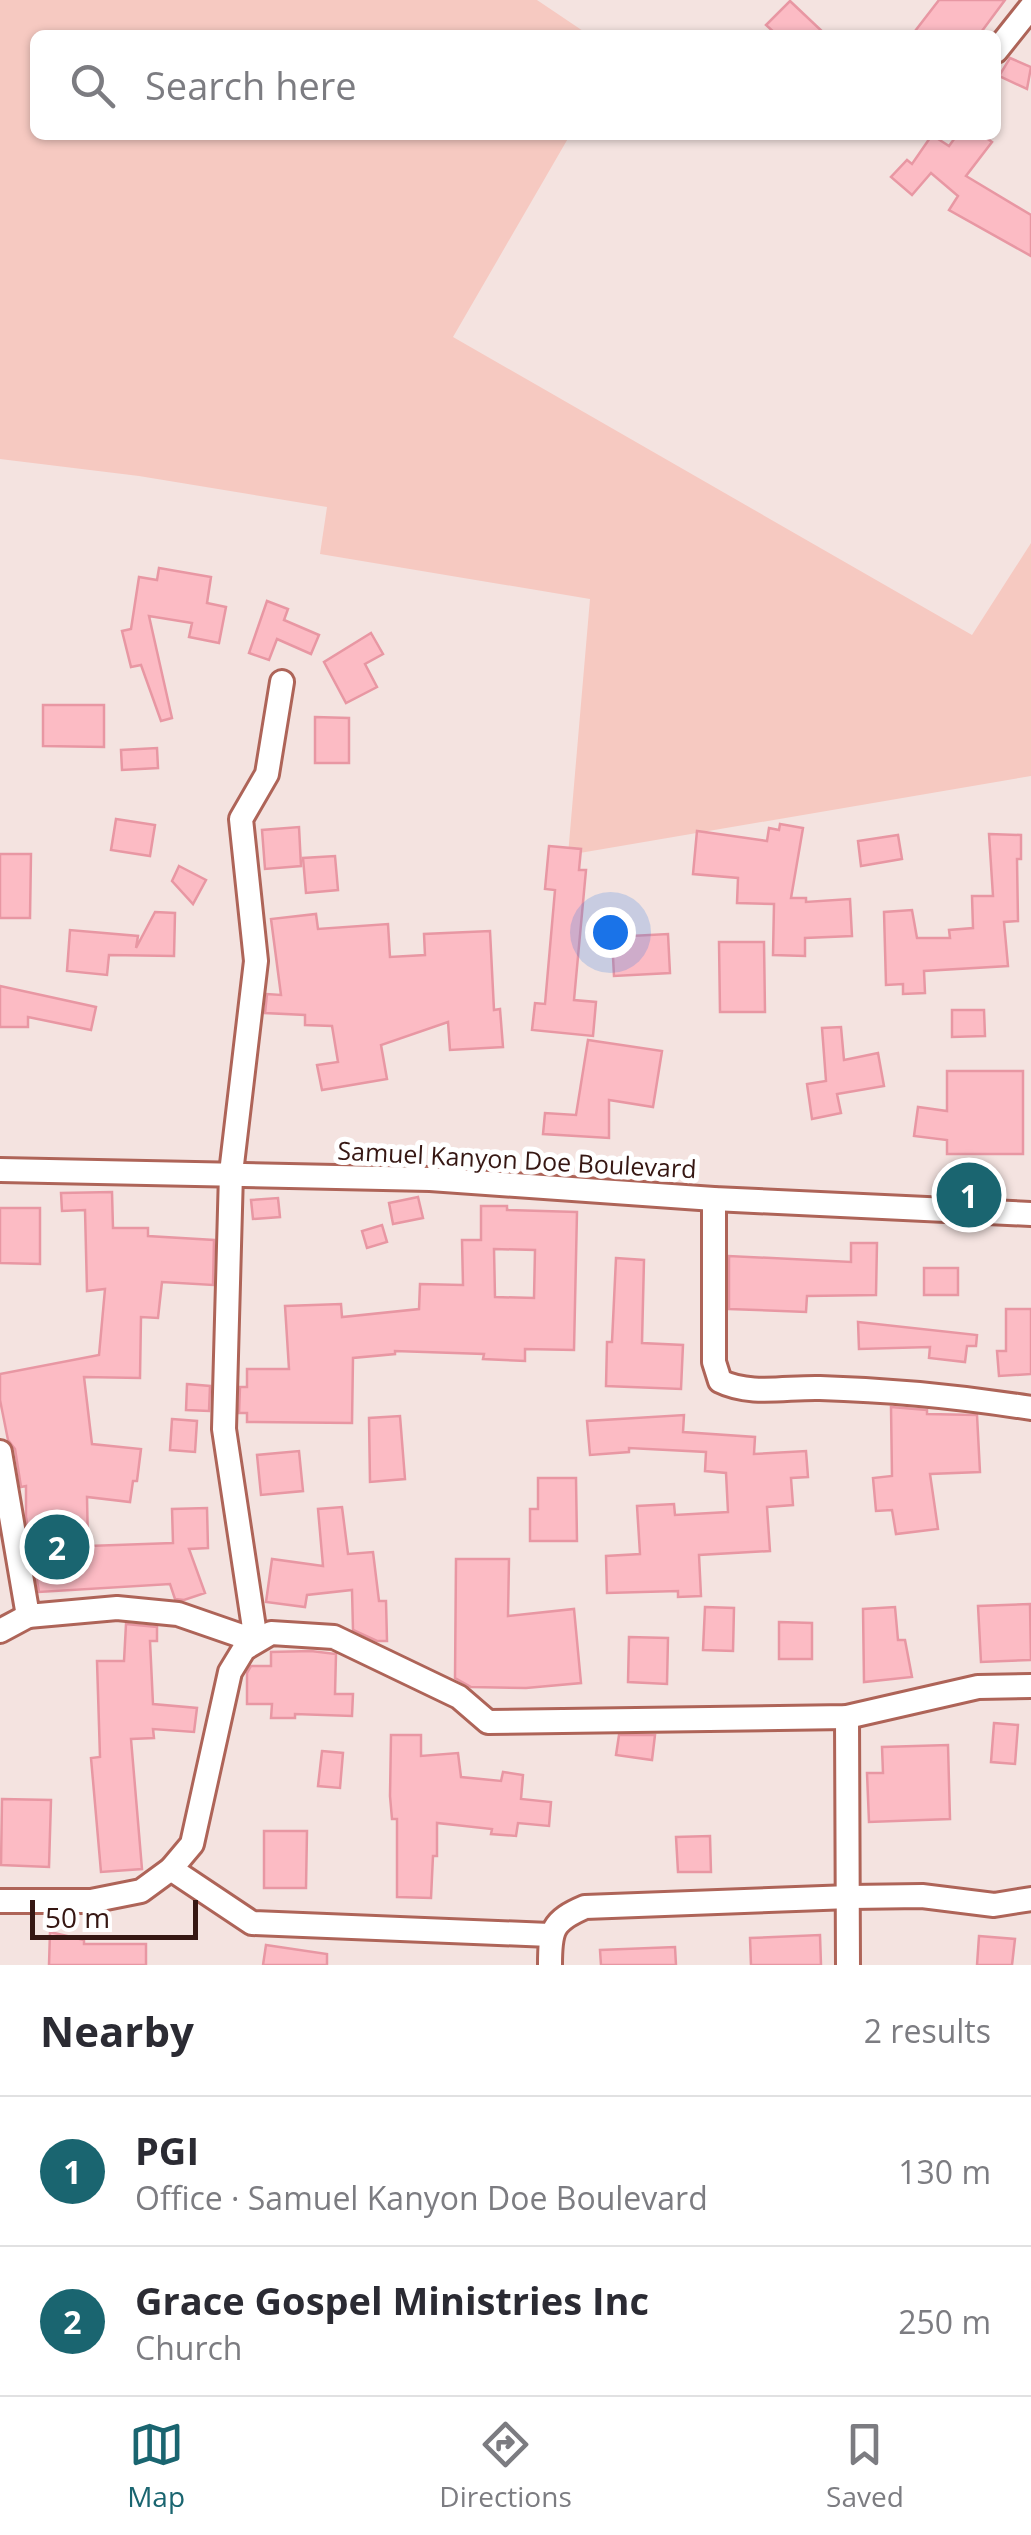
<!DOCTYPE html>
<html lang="en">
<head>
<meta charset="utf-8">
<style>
  :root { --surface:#fff; --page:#f7f7f7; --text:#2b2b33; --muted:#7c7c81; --line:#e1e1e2; --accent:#1a6570 }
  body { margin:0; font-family:"Open Sans",sans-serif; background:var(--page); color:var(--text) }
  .scale { position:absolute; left:30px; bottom:25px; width:168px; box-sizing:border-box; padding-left:10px; border:5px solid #361713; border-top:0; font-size:28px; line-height:35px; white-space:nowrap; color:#361713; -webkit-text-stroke:8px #fff; paint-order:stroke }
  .you { position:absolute; left:610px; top:932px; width:35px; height:35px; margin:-25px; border:8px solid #fff; border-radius:50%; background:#1a73e8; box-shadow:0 0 0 15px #1a73e833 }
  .badge { display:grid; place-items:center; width:65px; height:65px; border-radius:50%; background:var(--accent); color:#fff; font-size:32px; font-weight:700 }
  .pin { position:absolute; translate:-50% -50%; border:5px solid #fff; box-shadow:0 2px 10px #0006 }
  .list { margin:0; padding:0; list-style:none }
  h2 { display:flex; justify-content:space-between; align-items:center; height:130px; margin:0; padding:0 40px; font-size:42px }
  h2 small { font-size:32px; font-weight:400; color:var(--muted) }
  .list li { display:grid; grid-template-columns:65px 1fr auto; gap:30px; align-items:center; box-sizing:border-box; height:150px; padding:0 40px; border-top:2px solid var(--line) }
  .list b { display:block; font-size:38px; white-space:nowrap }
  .list p { margin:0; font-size:32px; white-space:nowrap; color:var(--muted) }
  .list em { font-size:32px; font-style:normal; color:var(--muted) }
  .icon { flex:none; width:55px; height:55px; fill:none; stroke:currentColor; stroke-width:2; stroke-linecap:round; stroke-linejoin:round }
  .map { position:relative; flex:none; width:1031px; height:1965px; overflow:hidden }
  .search { position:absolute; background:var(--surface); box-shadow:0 2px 8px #0004; left:30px; right:30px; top:30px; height:110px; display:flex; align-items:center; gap:25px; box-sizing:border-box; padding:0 35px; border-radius:15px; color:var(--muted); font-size:38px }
  .sheet { height:430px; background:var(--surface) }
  nav { display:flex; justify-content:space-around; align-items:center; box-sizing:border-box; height:140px; border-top:2px solid var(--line); background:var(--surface); font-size:28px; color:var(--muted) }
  nav a { display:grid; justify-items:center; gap:5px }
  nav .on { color:var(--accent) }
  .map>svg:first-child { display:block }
</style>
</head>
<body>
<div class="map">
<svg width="1031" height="1965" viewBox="0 0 1031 1965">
  <rect width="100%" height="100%" fill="#f4e3e0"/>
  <polygon fill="#f6c9c1" points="0,0 537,0 589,35 35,35 35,135 570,135 453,337 972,635 1031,543 1031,776 568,855 590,599 320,554 327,507 139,476 0,459"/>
  <g fill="#fcbbc4" stroke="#e897a3" stroke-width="2.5" fill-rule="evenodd">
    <polygon points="939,0 1005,0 979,35 912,35"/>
    <polygon points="790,1 826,35 777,35 766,25"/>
    <polygon points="1010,58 1031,67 1027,89 999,76"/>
    <polygon points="932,135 949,146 957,135 982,135 992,142 966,176 1031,215 1031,256 949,210 958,196 931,173 912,195 891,177 907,160 912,164"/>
    <polygon points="159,568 211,577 207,603 226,607 219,643 189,637 192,623 149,616 172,718 161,721 141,665 131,667 122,631 131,629 139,577 157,580"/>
    <polygon points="267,601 288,609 284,620 319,635 311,654 277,639 269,660 249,653"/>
    <polygon points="371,633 383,654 365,664 377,687 346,703 324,662"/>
    <polygon points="43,705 104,705 104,747 43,746"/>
    <polygon points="315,717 349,718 349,763 315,763"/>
    <polygon points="157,748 158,768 122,770 121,750"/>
    <polygon points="116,819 155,825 150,856 111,850"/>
    <polygon points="780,824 803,828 791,898 806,898 806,902 850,899 852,936 805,938 805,956 773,955 774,904 737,903 738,878 693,874 697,831 767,841 769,828 779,830"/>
    <polygon points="299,827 301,866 265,869 262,830"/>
    <polygon points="989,834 1021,835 1021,859 1017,859 1018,921 1004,922 1008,966 924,971 925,993 903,994 903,984 886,985 884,912 912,910 917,938 950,938 949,930 973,928 972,896 993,896"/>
    <polygon points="898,835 902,859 861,866 858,841"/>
    <polygon points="549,846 581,849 579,870 586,870 574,1000 596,1002 593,1036 532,1030 535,1003 545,1004 555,890 545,889"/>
    <polygon points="0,854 31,854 30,918 0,918"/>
    <polygon points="335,856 338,890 306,893 303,858"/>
    <polygon points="179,866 206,880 193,904 172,881"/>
    <polygon points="155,912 175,913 174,956 109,955 107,975 67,971 70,930 138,936 136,948"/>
    <polygon points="316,914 318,929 388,924 390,957 425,955 424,934 490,931 494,1010 500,1009 503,1047 450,1050 448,1022 381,1045 387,1079 322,1090 317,1065 338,1062 332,1026 305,1025 305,1015 265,1013 267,994 281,995 271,919"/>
    <polygon points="668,934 670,973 614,976 612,937"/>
    <polygon points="719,942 764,942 765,1012 720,1012"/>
    <polygon points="0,986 96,1007 91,1030 28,1017 28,1027 0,1027"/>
    <polygon points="952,1010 984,1010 985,1036 952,1037"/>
    <polygon points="841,1027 844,1060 878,1053 884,1086 837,1094 841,1113 812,1119 807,1084 826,1081 822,1028"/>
    <polygon points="588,1040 662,1051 653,1107 609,1100 609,1138 543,1134 545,1113 576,1115"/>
    <polygon points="947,1071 1023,1071 1023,1154 947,1154 947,1140 914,1136 918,1107 947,1111"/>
    <polygon points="112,1192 113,1228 148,1228 148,1236 214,1240 213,1285 162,1282 158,1318 141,1317 140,1378 84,1377 92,1444 141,1449 137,1481 133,1481 130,1502 87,1497 88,1546 173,1543 172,1509 207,1508 208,1548 189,1549 205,1593 184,1600 175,1599 170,1584 39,1592 26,1517 26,1486 21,1487 15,1449 8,1440 0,1400 0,1374 99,1355 105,1289 87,1291 85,1210 62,1211 61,1193"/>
    <polygon points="418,1197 423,1218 393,1224 389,1203"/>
    <polygon points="278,1198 280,1217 253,1219 251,1200"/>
    <path d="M 481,1206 L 507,1206 L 507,1210 L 577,1212 L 574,1350 L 525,1349 L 525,1361 L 483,1359 L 484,1354 L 395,1351 L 395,1354 L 353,1358 L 352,1423 L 247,1422 L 247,1413 L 239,1413 L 240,1387 L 247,1387 L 247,1369 L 289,1369 L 285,1306 L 341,1304 L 342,1317 L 419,1309 L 420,1284 L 463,1285 L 462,1240 L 481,1240 ZM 494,1249 L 535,1250 L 534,1298 L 495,1297 Z"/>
    <polygon points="0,1208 40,1208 40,1264 0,1263"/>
    <polygon points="382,1225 387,1242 367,1248 362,1231"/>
    <polygon points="851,1243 877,1243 876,1295 807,1296 806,1312 729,1309 729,1256 851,1262"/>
    <polygon points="616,1258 644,1260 642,1343 683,1345 681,1389 606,1386 607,1342 612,1342"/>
    <rect x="924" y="1268" width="34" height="27"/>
    <polygon points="1006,1309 1031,1309 1031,1374 999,1376 997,1351 1006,1351"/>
    <polygon points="858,1322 977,1335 976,1346 967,1346 965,1362 929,1358 930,1347 859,1349"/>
    <polygon points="187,1384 210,1386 209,1411 186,1410"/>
    <polygon points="891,1407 927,1410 927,1414 977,1415 980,1472 930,1474 938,1529 896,1534 892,1510 876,1511 873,1478 892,1476"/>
    <polygon points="684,1415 683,1432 755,1437 754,1454 806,1451 808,1477 791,1478 793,1505 767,1507 770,1551 699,1555 701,1596 678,1597 678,1591 607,1593 606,1556 640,1554 637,1506 674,1504 675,1515 728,1512 726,1473 705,1471 706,1452 629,1448 629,1452 590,1455 587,1421"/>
    <polygon points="400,1416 405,1479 370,1482 369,1418"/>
    <polygon points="172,1419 197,1421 195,1452 170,1450"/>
    <polygon points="299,1451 303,1491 261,1495 257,1455"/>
    <polygon points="538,1478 576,1478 577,1541 530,1541 530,1509 538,1509"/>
    <polygon points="342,1507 348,1554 373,1552 379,1601 386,1601 387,1641 377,1641 353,1630 352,1590 307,1595 305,1607 266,1602 272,1559 323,1566 318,1509"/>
    <polygon points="456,1559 509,1559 508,1616 574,1609 581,1683 526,1688 471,1687 455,1678"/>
    <polygon points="1030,1604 1031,1660 981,1662 978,1606"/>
    <polygon points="705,1607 734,1608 733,1651 703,1650"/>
    <polygon points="895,1607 898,1640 905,1640 912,1677 864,1682 863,1609"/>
    <polygon points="779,1622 812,1623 812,1659 779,1659"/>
    <polygon points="126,1624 157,1627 157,1641 150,1641 153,1704 197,1708 194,1732 153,1729 154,1738 131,1739 142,1869 101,1872 91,1758 100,1757 97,1661 124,1661"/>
    <polygon points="629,1637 668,1638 667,1684 628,1682"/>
    <polygon points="311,1651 336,1654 335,1694 353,1694 352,1716 295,1714 295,1718 271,1718 272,1704 247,1704 247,1673 251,1666 271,1666 271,1652"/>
    <polygon points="994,1723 1018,1725 1015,1764 991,1762"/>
    <polygon points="391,1735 421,1735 421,1756 458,1753 461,1777 501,1781 503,1772 523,1775 521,1799 551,1802 549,1826 518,1823 516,1836 491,1834 492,1829 437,1823 437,1856 433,1856 431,1898 397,1897 397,1819 392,1819 390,1796"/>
    <polygon points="619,1735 655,1735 652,1760 616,1755"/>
    <polygon points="948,1745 950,1819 869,1822 867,1773 883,1773 882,1747"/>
    <polygon points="322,1751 343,1753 340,1788 318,1786"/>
    <polygon points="2,1799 51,1800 49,1867 1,1865"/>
    <polygon points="264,1831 307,1831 306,1888 264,1888"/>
    <polygon points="710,1836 711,1872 678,1872 676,1837"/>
    <polygon points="50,1932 84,1940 84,1944 146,1944 146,1965 49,1965"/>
    <polygon points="820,1935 821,1965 751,1965 750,1938"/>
    <polygon points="979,1936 1015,1939 1012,1965 977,1965"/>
    <polygon points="266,1945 327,1954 327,1965 263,1965"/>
    <polygon points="675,1947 676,1965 601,1965 600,1950"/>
  </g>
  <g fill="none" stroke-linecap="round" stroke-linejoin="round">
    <g stroke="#ae6458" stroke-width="28">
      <g id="minor">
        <polyline points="996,51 1031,7"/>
        <polyline points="0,1170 430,1179 714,1199 1031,1214"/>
        <path d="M 714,1199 L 714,1362 L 720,1381 C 750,1396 787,1387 820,1388 C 891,1390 961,1397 1031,1408"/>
        <polyline points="0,1452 28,1616 117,1608 178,1614 256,1641 224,1429 231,1173 256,961 241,819 267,774 282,682"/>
        <polyline points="0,1631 28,1616"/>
        <polyline points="847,1717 848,1965"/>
        <polyline points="171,1869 252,1923 550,1935"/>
        <polyline points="0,1901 91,1901 141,1891 171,1869 192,1844 230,1672 244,1649 271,1633 334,1637 459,1697 488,1722 847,1717 978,1687 1031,1686"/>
        <path d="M 550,1965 C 550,1930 552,1921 585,1907 L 850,1897 L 922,1896 L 994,1905 L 1031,1899"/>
      </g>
    </g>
    <use href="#minor" stroke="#fff" stroke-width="22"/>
  </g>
  <g text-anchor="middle" stroke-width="10" stroke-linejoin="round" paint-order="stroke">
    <g font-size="25" fill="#361713" stroke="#fff">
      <text transform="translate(517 1160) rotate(3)" y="9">Samuel Kanyon Doe Boulevard</text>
    </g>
  </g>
</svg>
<div class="scale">50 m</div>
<div class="you"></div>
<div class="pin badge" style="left:969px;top:1195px">1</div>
<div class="pin badge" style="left:57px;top:1547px">2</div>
<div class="search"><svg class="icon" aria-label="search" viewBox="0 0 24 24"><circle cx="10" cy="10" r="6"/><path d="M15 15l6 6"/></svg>Search here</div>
</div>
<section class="sheet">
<h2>Nearby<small>2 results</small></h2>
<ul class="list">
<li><span class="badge">1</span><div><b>PGI</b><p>Office · Samuel Kanyon Doe Boulevard</p></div><em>130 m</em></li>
<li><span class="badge">2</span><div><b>Grace Gospel Ministries Inc</b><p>Church</p></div><em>250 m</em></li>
</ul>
</section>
<nav>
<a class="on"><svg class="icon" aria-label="map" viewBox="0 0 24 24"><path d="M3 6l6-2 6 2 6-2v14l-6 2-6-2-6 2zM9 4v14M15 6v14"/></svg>Map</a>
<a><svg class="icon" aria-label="directions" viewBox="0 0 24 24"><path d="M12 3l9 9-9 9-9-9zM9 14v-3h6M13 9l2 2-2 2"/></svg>Directions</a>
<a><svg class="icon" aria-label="saved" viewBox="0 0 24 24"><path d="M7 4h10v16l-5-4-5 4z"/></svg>Saved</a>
</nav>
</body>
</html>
